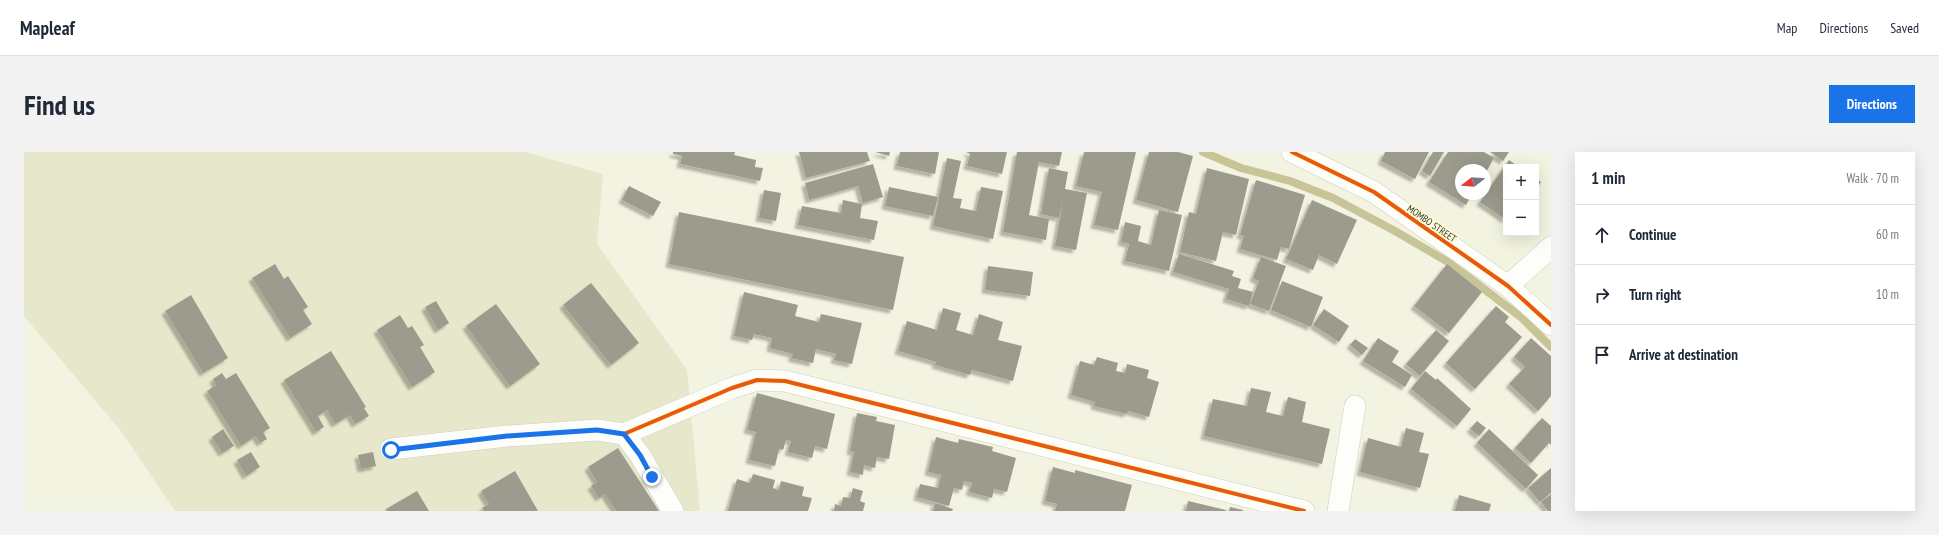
<!DOCTYPE html>
<html lang="en">
<head>
<meta charset="utf-8">
<style>
  :root { --surface:#fff; --page:#f2f2f3; --text:#1f2937; --muted:#747a83; --line:#e0e1e3; --accent:#1a73e8 }
  body { margin:0; font-family:"PT Sans Narrow",sans-serif; background:var(--page); color:var(--text) }
  .controls { position:absolute; right:12px; top:12px; display:grid; overflow:hidden; border-radius:0px; box-shadow:0 4px 16px #0002 }
  .controls button { width:36px; height:36px; display:grid; place-items:center; padding:0; border:0; border-bottom:1px solid var(--line); background:var(--surface); color:var(--text); font:20px sans-serif }
  .compass { position:absolute; left:1431px; top:12px; width:36px; height:36px; border-radius:50%; background:var(--surface); box-shadow:0 4px 16px #0002; rotate:253deg }
  .stop { position:absolute; width:12px; height:12px; margin:-9px; border:3px solid #1a73e8; border-radius:50%; background:#fff }
  .stop.end { background:#1a73e8; border-color:#fff; box-shadow:0 1px 4px #0008 }
  .list { margin:0; padding:0; list-style:none }
  h2 { display:flex; justify-content:space-between; align-items:center; height:52px; margin:0; padding:0 16px; font-size:17px }
  h2 small { font-size:13px; font-weight:400; color:var(--muted) }
  .list li { display:grid; grid-template-columns:26px 1fr auto; gap:12px; align-items:center; box-sizing:border-box; height:60px; padding:0 16px; border-top:1px solid var(--line) }
  .list b { display:block; font-size:15px; white-space:nowrap }
  .list em { font-size:13px; font-style:normal; color:var(--muted) }
  .icon { flex:none; width:22px; height:22px; fill:none; stroke:currentColor; stroke-width:2; stroke-linecap:round; stroke-linejoin:round }
  .map { position:relative; flex:none; width:1527px; height:359px; overflow:hidden; border-radius:0px }
  header { display:flex; align-items:center; gap:24px; box-sizing:border-box; height:56px; padding:0 20px; background:var(--surface); border-bottom:1px solid var(--line) }
  header strong { font-size:19px }
  nav { display:flex; gap:22px; margin-inline-start:auto; font-size:14px }
  .intro { display:flex; align-items:center; justify-content:space-between; box-sizing:border-box; height:96px; padding:0 24px }
  h1 { margin:0; font-size:28px }
  .button { padding:10px 18px; border-radius:0px; background:var(--accent); color:#fff; font-size:14px; font-weight:700 }
  main { display:flex; gap:24px; padding:0 24px }
  aside { flex:1; background:var(--surface); border-radius:0px; box-shadow:0 4px 16px #0002 }
  .map>svg:first-child { display:block }
</style>
</head>
<body>
<header>
<strong>Mapleaf</strong>
<nav><a>Map</a><a>Directions</a><a>Saved</a></nav>
</header>
<div class="intro"><h1>Find us</h1><a class="button">Directions</a></div>
<main>
<div class="map">
<svg width="1527" height="359" viewBox="0 0 1527 359">
  <defs>
    <filter id="shadow"><feDropShadow dx="-3.5" dy="3.5" stdDeviation="1" flood-color="#0004"/></filter>
  </defs>
  <rect width="100%" height="100%" fill="#f3f3e1"/>
  <polygon fill="#e7e7cb" points="0,0 501,0 579,22 573,92 663,218 676,359 151,359 97,279 0,164"/>
  <g fill="none" stroke-linecap="round" stroke-linejoin="round">
    <polyline stroke="#c7c497" stroke-width="8" points="1179,0 1217,16 1266,29 1309,46 1371,79 1424,110 1447,127 1498,166 1527,195"/>
  </g>
  <g fill="#9c9b8d" filter="url(#shadow)">
    <polygon points="649,0 711,0 710,3 732,8 731,15 739,16 736,29 656,12 658,4 649,2"/>
    <polygon points="775,0 843,0 846,9 782,26"/>
    <polygon points="851,0 866,0 865,4"/>
    <polygon points="876,0 915,0 911,22 873,14"/>
    <polygon points="942,0 983,0 978,22 943,14 946,2"/>
    <polygon points="993,0 1038,0 1035,14 1015,10 1005,63 1025,67 1022,88 979,80"/>
    <polygon points="1060,0 1112,0 1094,78 1070,73 1078,40 1052,34"/>
    <polygon points="1125,0 1154,0 1169,4 1154,60 1112,48"/>
    <polygon points="1361,0 1405,0 1391,27 1357,9"/>
    <polygon points="1409,0 1420,0 1406,24 1398,19"/>
    <polygon points="1424,0 1460,0 1470,6 1461,22 1461,18 1437,18 1437,42 1448,42 1442,53 1405,30"/>
    <polygon points="1466,0 1485,0 1479,9"/>
    <polygon points="923,6 937,9 929,46 938,47 936,56 952,59 957,35 979,39 969,87 909,74"/>
    <polygon points="1485,8 1495,15 1482,15 1482,68 1456,50"/>
    <polygon points="849,12 859,45 839,51 834,34 785,48 781,31"/>
    <polygon points="1025,16 1044,20 1041,37 1063,41 1052,98 1031,94 1039,48 1035,66 1017,62"/>
    <polygon points="1183,16 1225,27 1212,83 1199,80 1192,109 1156,100 1165,60 1172,62"/>
    <polygon points="1512,27 1517,30 1512,38"/>
    <polygon points="1232,28 1281,43 1265,97 1257,95 1253,108 1216,97 1220,84 1216,83"/>
    <polygon points="605,34 637,50 629,64 598,48"/>
    <polygon points="865,35 914,45 909,64 861,54"/>
    <polygon points="740,38 757,41 752,69 735,66"/>
    <polygon points="819,48 838,52 836,66 854,69 850,88 774,73 778,54 817,61"/>
    <polygon points="1288,48 1333,68 1313,112 1295,103 1289,118 1262,107"/>
    <polygon points="1135,58 1158,63 1145,119 1101,109 1105,92 1097,90 1101,70 1117,74 1114,89 1127,93"/>
    <polygon points="655,60 880,105 869,158 645,112"/>
    <polygon points="1155,102 1210,119 1208,124 1217,127 1214,136 1229,140 1225,154 1202,147 1205,137 1149,120"/>
    <polygon points="1237,105 1262,114 1245,159 1226,152 1235,129 1229,126"/>
    <polygon points="251,112 260,127 264,124 284,155 279,158 288,172 266,186 228,126"/>
    <polygon points="1423,112 1458,140 1425,181 1390,154"/>
    <polygon points="964,114 1009,120 1006,144 961,138"/>
    <polygon points="1258,129 1299,145 1287,175 1247,158"/>
    <polygon points="567,131 615,191 587,213 539,153"/>
    <polygon points="720,140 774,153 771,164 795,170 797,162 838,171 828,212 810,208 812,202 792,197 789,211 767,206 769,202 746,196 748,186 730,182 728,188 710,184"/>
    <polygon points="167,143 204,206 179,221 141,159"/>
    <polygon points="412,149 425,171 414,178 401,155"/>
    <polygon points="472,152 516,212 486,234 442,174"/>
    <polygon points="1472,154 1485,165 1481,170 1498,185 1451,237 1422,211"/>
    <polygon points="919,156 937,161 932,178 949,183 955,162 979,170 974,188 998,194 989,229 948,218 946,223 911,213 912,210 874,199 883,169 913,178"/>
    <polygon points="1300,157 1325,174 1315,190 1289,173"/>
    <polygon points="376,163 384,176 388,174 400,193 396,195 411,220 388,235 353,178"/>
    <polygon points="1412,178 1425,189 1396,224 1382,212"/>
    <polygon points="1354,186 1375,199 1368,210 1388,223 1381,235 1339,209"/>
    <polygon points="1507,186 1527,204 1527,244 1514,259 1485,232 1501,215 1490,205"/>
    <polygon points="1331,187 1344,196 1338,203 1326,193"/>
    <polygon points="307,199 342,255 340,256 345,264 331,272 326,263 311,272 303,258 294,264 300,275 292,280 260,228"/>
    <polygon points="1073,205 1094,211 1092,219 1101,221 1103,212 1125,218 1123,226 1135,230 1125,265 1104,259 1103,262 1070,254 1071,250 1047,243 1056,209 1070,213"/>
    <polygon points="1401,219 1412,228 1413,226 1447,257 1433,274 1387,237"/>
    <polygon points="198,221 202,227 212,221 246,276 239,280 243,287 236,291 232,284 217,294 183,239 192,233 189,227"/>
    <polygon points="1227,236 1247,240 1242,260 1259,264 1264,245 1282,250 1278,270 1306,277 1298,312 1180,284 1189,247 1223,254"/>
    <polygon points="733,241 811,262 803,297 791,294 788,306 764,300 767,289 762,288 759,298 755,297 751,314 725,308 732,280 723,278"/>
    <polygon points="833,261 853,265 852,269 871,273 865,307 853,305 851,316 840,313 839,323 826,320 830,300 826,299"/>
    <polygon points="1518,266 1527,274 1527,293 1525,291 1507,311 1491,296"/>
    <polygon points="1453,269 1462,276 1455,284 1446,277"/>
    <polygon points="1382,276 1400,281 1395,300 1405,302 1396,336 1336,320 1344,286 1377,295"/>
    <polygon points="199,277 210,294 198,301 188,285"/>
    <polygon points="1465,277 1514,323 1502,337 1453,291"/>
    <polygon points="912,285 934,291 935,287 969,295 968,299 992,306 983,340 970,337 968,346 945,340 948,331 940,329 938,338 930,336 925,354 893,345 896,332 914,336 917,323 904,320"/>
    <polygon points="594,296 635,359 592,359 581,342 575,346 567,334 573,330 564,315"/>
    <polygon points="227,300 236,315 222,324 213,308"/>
    <polygon points="349,300 352,314 337,317 334,303"/>
    <polygon points="1029,315 1051,321 1051,318 1108,333 1101,359 1031,359 1033,352 1021,349"/>
    <polygon points="1527,316 1527,341 1516,350 1504,336"/>
    <polygon points="491,319 514,359 460,359 458,356 465,352 457,339"/>
    <polygon points="729,322 751,328 749,336 755,338 757,329 780,335 778,344 788,346 784,359 704,359 713,327 726,331"/>
    <polygon points="829,336 839,339 836,349 841,351 839,359 810,359 811,352 817,354 819,345 826,346"/>
    <polygon points="393,339 405,359 363,359 362,357"/>
    <polygon points="1527,342 1527,359 1524,359 1517,350"/>
    <polygon points="1435,343 1467,352 1465,359 1431,359"/>
    <polygon points="1164,349 1202,358 1202,359 1162,359"/>
    <polygon points="911,351 929,357 928,359 909,359"/>
    <polygon points="1206,355 1219,358 1219,359 1205,359"/>
  </g>
  <g fill="none" stroke-linecap="round" stroke-linejoin="round">
    <g stroke="#cfcfc1" stroke-width="22">
      <g id="minor">
        <polyline points="1268,0 1350,40 1484,134 1527,173"/>
        <polyline points="1484,134 1527,95"/>
        <polyline points="600,282 708,236 733,228 761,229 1280,359"/>
        <polyline points="367,297 483,284 573,278 600,282 616,303 649,359"/>
        <polyline points="1314,359 1331,254"/>
      </g>
    </g>
    <use href="#minor" stroke="#fdfdfa" stroke-width="21"/>
    <g stroke="#fbfad9" stroke-width="6">
      <g id="cycleway">
        <polyline points="1268,0 1350,40 1484,134 1527,173"/>
        <polyline points="600,282 708,236 733,228 761,229 1280,359"/>
      </g>
    </g>
    <use href="#cycleway" stroke="#e8590c" stroke-width="4"/>
  </g>
  <g fill="none" stroke-linecap="round" stroke-linejoin="round">
    <polyline stroke="#1a73e8" stroke-width="5" points="367,298 483,284 573,278 600,282 616,303 628,325"/>
  </g>
  <g text-anchor="middle" stroke-width="4" stroke-linejoin="round" paint-order="stroke">
    <g font-size="10" fill="#3b3b2e" stroke="#fbfad9">
      <text transform="translate(1408 71) rotate(35)" y="4">MOMBO STREET</text>
    </g>
  </g>
</svg>
<div class="controls">
<button>+</button>
<button>−</button>
</div>
<svg class="compass" viewBox="-18 -18 36 36"><path d="M0-13l5 13h-10z" fill="#e53935"/><path d="M0 13l5-13h-10z" fill="#747a83"/></svg>
<div class="stop" style="left:367px;top:298px"></div>
<div class="stop end" style="left:628px;top:325px"></div>
</div>
<aside>
<h2>1 min<small>Walk · 70 m</small></h2>
<ul class="list">
<li><svg class="icon" aria-label="ahead" viewBox="0 0 24 24"><path d="M12 20V5M6 11l6-6 6 6"/></svg><div><b>Continue</b></div><em>60 m</em></li>
<li><svg class="icon" aria-label="right" viewBox="0 0 24 24"><path d="M7 20v-9h11M14 6l5 5-5 5"/></svg><div><b>Turn right</b></div><em>10 m</em></li>
<li><svg class="icon" aria-label="arrive" viewBox="0 0 24 24"><path d="M6 21V4h12l-3 4 3 4H6"/></svg><div><b>Arrive at destination</b></div></li>
</ul>
</aside>
</main>
</body>
</html>
